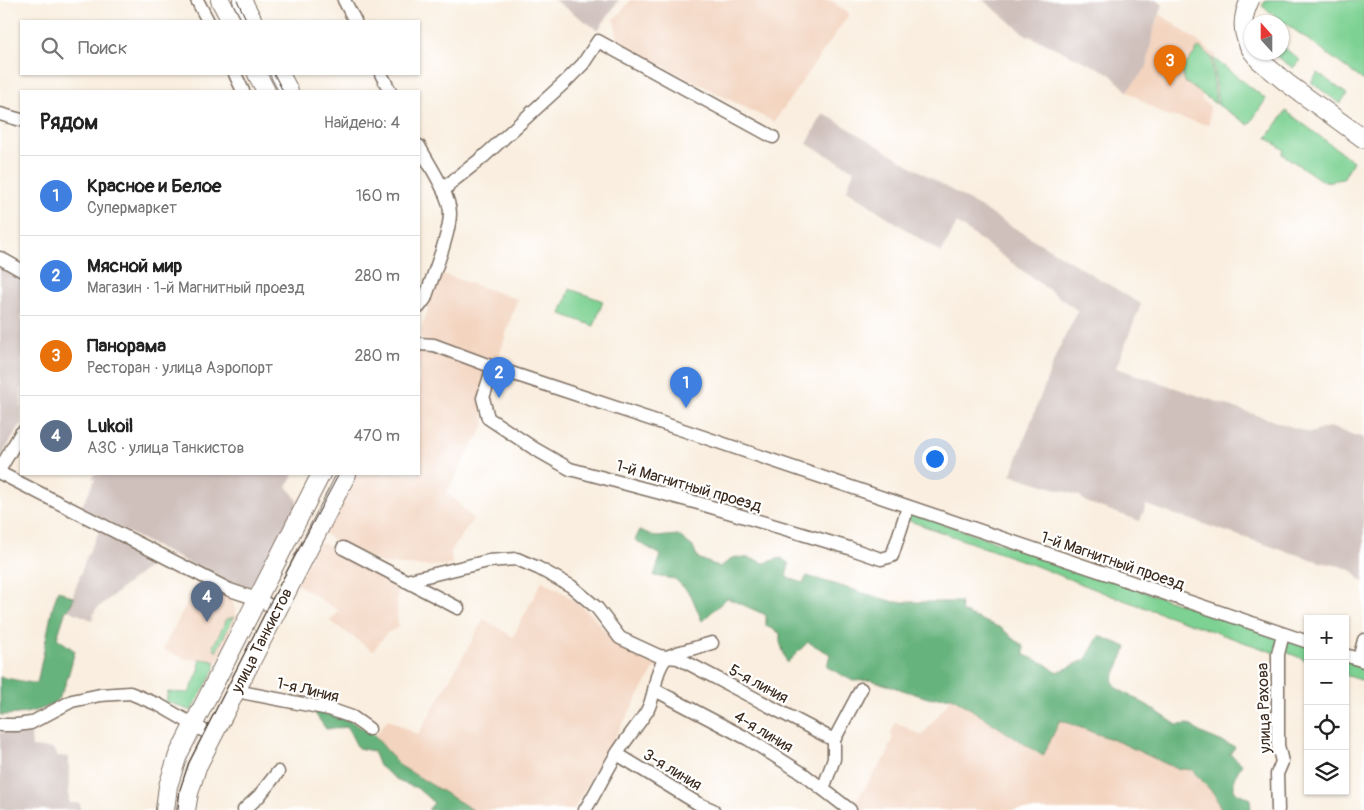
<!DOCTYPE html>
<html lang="ru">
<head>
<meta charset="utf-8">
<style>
  :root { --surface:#fff; --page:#f6f6f6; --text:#222; --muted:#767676; --line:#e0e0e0; --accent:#1a73e8 }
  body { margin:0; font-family:Pangolin,sans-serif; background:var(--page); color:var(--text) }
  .controls { position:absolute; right:15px; bottom:15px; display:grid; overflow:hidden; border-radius:0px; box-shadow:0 1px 4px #0004 }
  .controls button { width:45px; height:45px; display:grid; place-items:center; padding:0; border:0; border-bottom:1px solid var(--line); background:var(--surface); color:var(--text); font:25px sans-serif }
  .compass { position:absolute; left:1244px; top:15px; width:45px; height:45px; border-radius:50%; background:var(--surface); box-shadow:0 1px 4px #0004; rotate:339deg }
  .you { position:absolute; left:934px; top:458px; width:18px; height:18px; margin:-12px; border:4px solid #fff; border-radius:50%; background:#1a73e8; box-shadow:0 0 0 8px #1a73e833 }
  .badge { display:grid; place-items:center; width:32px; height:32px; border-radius:50%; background:var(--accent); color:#fff; font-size:16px; font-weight:700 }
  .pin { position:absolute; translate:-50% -41px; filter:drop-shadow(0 1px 2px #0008) }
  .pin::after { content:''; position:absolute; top:26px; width:18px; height:15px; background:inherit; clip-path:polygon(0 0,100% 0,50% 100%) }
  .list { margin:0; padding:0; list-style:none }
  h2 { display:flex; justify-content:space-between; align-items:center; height:65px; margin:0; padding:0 20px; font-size:21px }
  h2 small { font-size:16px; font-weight:400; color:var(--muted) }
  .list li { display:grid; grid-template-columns:32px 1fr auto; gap:15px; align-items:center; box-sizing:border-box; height:80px; padding:0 20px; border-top:1px solid var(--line) }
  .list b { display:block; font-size:19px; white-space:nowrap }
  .list p { margin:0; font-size:16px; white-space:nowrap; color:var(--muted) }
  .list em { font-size:16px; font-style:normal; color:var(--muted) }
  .icon { flex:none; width:28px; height:28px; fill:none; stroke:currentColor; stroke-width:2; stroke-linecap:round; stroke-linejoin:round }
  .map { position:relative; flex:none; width:1364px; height:810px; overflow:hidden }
  .search { position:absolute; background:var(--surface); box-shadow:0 1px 4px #0004; left:20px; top:20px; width:400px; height:55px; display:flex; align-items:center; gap:12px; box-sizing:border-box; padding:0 18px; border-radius:0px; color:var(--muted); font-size:19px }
  .panel { position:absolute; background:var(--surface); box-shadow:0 1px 4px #0004; left:20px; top:90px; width:400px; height:385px; border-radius:0px }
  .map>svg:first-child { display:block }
</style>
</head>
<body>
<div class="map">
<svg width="1364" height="810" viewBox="0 0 1364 810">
  <rect width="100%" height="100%" fill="#fff"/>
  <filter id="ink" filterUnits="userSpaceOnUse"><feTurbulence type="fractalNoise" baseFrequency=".02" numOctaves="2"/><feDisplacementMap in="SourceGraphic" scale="10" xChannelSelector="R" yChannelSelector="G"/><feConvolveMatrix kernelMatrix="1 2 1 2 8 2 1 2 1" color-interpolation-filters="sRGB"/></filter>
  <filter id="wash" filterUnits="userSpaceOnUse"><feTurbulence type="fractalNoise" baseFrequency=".0096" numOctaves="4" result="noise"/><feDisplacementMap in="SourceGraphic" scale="20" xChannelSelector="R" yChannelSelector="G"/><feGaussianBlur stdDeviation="1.12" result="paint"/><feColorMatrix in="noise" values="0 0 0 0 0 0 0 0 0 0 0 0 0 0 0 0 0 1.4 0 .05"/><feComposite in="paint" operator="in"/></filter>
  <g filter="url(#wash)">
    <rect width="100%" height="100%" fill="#f9eedf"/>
    <g fill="#f3d4bf">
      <polygon points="631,0 831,0 849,14 774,122 619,44 614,20"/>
      <polygon points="1160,14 1216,55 1201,99 1210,106 1209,125 1162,114 1127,91 1147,67 1153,31"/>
      <polygon points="439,273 517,299 497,363 425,342 421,338 421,331"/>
      <polygon points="436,350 485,370 487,376 480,399 485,424 447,492 473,519 451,551 452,565 427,566 385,564 344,547 324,534 352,474 419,474 419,353"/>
      <polygon points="324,543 401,581 398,589 397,601 398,627 386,634 373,651 330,621 339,611 297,584 317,544"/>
      <polygon points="199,580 231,597 238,619 217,663 209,660 186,659 163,649"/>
      <polygon points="542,581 564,593 591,614 602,628 619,640 657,661 657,664 573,810 473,810 399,765 375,736 388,719 418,735 484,619 513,637"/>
      <polygon points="952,697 1043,756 1060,720 1119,742 1175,768 1192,769 1215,795 1221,810 859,810 853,806 889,751 888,748 893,741 891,733 896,722 922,736"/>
    </g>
    <g fill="#cfc0bb">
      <polygon points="554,0 619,0 598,30"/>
      <polygon points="983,0 1157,0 1163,5 1153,31 1147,67 1127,91 1109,73 1025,34"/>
      <polygon points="823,113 1141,304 1116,368 1310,433 1329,427 1364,438 1364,581 1360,580 1353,571 1340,566 1320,562 1270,546 1146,505 1140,521 1086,502 1080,496 1011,475 1058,350 1078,311 957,223 941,253 847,190 854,170 807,144"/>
      <polygon points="0,263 21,274 21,424 0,458"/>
      <polygon points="94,474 294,474 287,486 297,500 297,506 256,584 251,586 236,585 174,556 81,508 95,479 92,478"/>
      <polygon points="100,530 164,561 152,564 95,610 92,620 68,610 86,558"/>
      <polygon points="0,732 31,734 32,747 53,749 58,756 69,757 69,803 80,803 80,810 0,810"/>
    </g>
    <g fill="#7dd193" stroke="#5c7e58">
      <polygon points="1266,0 1364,0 1364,81 1262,6"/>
      <polygon points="1282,46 1300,60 1293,68 1272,53 1282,52"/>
      <polygon points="1199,47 1211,57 1216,104 1185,82 1182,70"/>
      <polygon points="1213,58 1266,99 1249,125 1218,105"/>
      <polygon points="1318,73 1347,94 1340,104 1311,82"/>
      <polygon points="1286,111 1353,161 1343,179 1324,182 1282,154 1284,150 1267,138"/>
      <polygon points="570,289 603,301 594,326 561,314"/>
      <polygon points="912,513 1278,637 1275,653 1112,596 1031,564 907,520"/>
      <polygon points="234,617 216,652 213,646 227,619"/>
      <polygon points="1287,639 1308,646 1308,661 1286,652 1280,654"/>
      <polygon points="1345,658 1364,664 1364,681 1345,675"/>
      <polygon points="200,659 209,660 215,662 215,669 191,711 166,701 168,692 189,693 199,671"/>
    </g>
    <g fill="#66b37d" stroke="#506e4e">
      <polygon points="640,530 656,537 678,535 693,547 698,558 720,567 734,557 749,558 764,563 781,558 789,564 786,577 803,583 807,576 894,602 960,602 962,612 1001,628 1024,647 1024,655 1044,663 1056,672 1068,668 1086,659 1099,636 1127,647 1112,680 1118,689 1147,705 1177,725 1189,724 1201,733 1235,747 1230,754 1242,764 1234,778 1234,791 1250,799 1251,810 1221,810 1215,795 1192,770 1175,768 1119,742 1060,720 1043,756 952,697 928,698 871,680 853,681 827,667 830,654 808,642 787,663 780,642 780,633 766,626 766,615 727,598 702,621 691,595 675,579 654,576 661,555 635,540"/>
      <path d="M 58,590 L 74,598 L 68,610 L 66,610 L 57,638 L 75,651 C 70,667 67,687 57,700 C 47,712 15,715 0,715 L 0,677 L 37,684 L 52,610 Z"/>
      <polygon points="314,712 331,715 350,721 375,736 399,765 473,810 428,810 434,803 417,788 400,782 379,766 373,751 358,748 347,727 326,729"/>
    </g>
  </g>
  <g filter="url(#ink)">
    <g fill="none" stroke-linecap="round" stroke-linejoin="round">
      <g stroke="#7e6f62" stroke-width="15">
        <g id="street">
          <polyline points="197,0 208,21"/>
          <polyline points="344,0 355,21"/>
          <polyline points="235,74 243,91"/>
          <polyline points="381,74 390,91"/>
          <polyline points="0,114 21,120"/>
          <path d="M 419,146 C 428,163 450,195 450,213 C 450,235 432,277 425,299 L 419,307"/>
          <polyline points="444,192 449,184 482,158 565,82 583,64 598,41 773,137"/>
          <polyline points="0,258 21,270"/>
          <polyline points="419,344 434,345 493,367 671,426 1308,642"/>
          <polyline points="493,367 483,398 488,418 535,449 570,469 698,503 849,548 881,559 892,556 908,507"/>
          <polyline points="0,469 21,433"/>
          <polyline points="0,473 230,590 257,599 277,609"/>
          <polyline points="343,548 458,608"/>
          <polyline points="406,581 488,561 517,559 538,568 571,586 597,608 620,638 659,656 667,657 677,653 712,643"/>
          <polyline points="1345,655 1364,661"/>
          <polyline points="1359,659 1364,640"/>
          <polyline points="237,688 246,693 329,709 352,717 369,729"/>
          <polyline points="655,690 748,739 802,773 850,810"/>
          <polyline points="0,725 17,725 31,723 72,701 100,695 130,693 159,705 213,736"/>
          <polyline points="617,754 697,803 713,810"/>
          <polyline points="823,789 834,759 834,740 861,689"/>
          <polyline points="244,810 259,796 278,772"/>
          <path d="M 585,810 C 597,791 606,771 618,752 C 627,738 638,725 647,711 C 657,693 653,672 667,657 L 678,658 L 834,740"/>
          <polyline points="1278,810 1277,774 1282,762 1278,745 1278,654 1283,634"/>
        </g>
      </g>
      <g stroke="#7e6f62" stroke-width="20">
        <g id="secondary">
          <polyline points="220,0 231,21"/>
          <polyline points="242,0 253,21"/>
          <path d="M 1250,0 C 1241,18 1241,34 1252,51"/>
          <polyline points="1253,52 1259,60 1287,83 1364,139"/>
          <polyline points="257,74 266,91"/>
          <polyline points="280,74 289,91"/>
          <polyline points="165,810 168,786 178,755 321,474"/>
          <polyline points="186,810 189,793 197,767 347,474"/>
        </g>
      </g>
      <use href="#street" stroke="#fff" stroke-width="12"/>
      <use href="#secondary" stroke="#fff" stroke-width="18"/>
      <g stroke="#3b2a1e" stroke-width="1">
        <polyline points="237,0 247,21"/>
        <polyline points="274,74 283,91"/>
        <polyline points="178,810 180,789 189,763 269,605 339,474"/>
      </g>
    </g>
  </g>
  <g text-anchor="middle" stroke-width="4.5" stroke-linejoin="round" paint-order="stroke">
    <g font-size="16" fill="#3b2a1e" stroke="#fff">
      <text transform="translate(689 485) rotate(16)" y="6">1-й Магнитный проезд</text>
      <text transform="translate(1113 560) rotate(19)" y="6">1-й Магнитный проезд</text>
      <text transform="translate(261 640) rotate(-63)" y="6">улица Танкистов</text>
      <text transform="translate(759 683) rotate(28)" y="6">5-я линия</text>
      <text transform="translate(308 689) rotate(13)" y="6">1-я Линия</text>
      <text transform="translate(1263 708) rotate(-92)" y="6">улица Рахова</text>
      <text transform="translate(764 731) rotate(31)" y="6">4-я линия</text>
      <text transform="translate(673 769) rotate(31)" y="6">3-я линия</text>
    </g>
  </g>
</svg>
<div class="controls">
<button>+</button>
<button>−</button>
<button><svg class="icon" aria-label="locate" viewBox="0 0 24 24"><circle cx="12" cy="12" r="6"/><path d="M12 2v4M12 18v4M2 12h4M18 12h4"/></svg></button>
<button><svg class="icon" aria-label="layers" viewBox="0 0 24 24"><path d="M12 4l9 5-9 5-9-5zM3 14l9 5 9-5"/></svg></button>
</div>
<svg class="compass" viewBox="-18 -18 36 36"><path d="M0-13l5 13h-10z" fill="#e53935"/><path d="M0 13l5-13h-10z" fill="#767676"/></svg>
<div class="you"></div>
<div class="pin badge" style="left:686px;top:408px;background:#3f7fe0">1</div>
<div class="pin badge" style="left:499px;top:398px;background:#3f7fe0">2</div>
<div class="pin badge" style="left:1170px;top:86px;background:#e8710a">3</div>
<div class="pin badge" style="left:207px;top:622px;background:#5c6f8a">4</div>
<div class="search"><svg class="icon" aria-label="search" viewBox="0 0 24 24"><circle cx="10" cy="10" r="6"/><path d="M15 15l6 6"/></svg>Поиск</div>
<section class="panel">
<h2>Рядом<small>Найдено: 4</small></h2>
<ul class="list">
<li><span class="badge" style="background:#3f7fe0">1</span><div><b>Красное и Белое</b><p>Супермаркет</p></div><em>160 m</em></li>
<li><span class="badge" style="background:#3f7fe0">2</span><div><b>Мясной мир</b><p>Магазин · 1-й Магнитный проезд</p></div><em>280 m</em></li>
<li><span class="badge" style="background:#e8710a">3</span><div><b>Панорама</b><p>Ресторан · улица Аэропорт</p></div><em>280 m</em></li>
<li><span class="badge" style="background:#5c6f8a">4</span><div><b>Lukoil</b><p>АЗС · улица Танкистов</p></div><em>470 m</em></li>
</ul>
</section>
</div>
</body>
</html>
